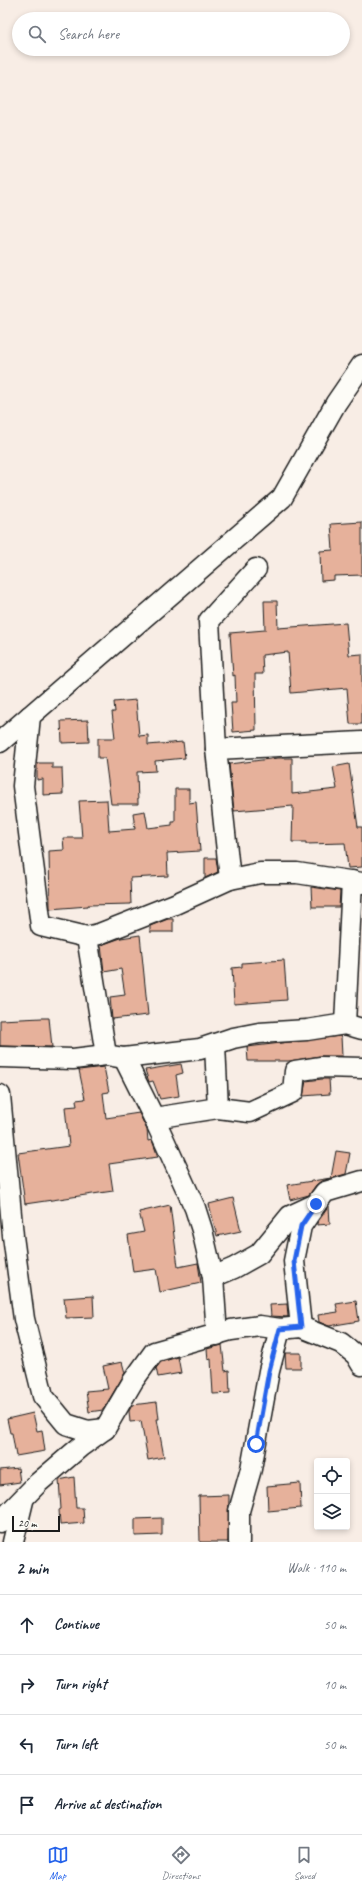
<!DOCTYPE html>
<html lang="en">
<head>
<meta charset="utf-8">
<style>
  :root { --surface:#fff; --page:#f6f6f7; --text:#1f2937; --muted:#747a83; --line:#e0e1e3; --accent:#2563eb }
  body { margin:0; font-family:Caveat,sans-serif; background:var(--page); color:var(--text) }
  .controls { position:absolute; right:12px; bottom:12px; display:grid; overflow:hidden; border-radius:4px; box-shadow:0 2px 6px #0003 }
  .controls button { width:36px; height:36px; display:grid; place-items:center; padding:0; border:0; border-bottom:1px solid var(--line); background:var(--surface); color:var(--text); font:20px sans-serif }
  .scale { position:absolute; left:12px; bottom:10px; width:48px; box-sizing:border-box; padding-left:4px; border:2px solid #1c1c1c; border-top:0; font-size:11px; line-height:14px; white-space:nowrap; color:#1c1c1c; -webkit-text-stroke:3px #fdfcf7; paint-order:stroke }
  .stop { position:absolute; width:12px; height:12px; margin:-9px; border:3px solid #2563eb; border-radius:50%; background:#fff }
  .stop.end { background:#2563eb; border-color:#fff; box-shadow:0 1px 4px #0008 }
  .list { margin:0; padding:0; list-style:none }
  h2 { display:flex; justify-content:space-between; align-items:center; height:52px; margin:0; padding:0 16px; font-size:17px }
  h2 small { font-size:13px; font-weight:400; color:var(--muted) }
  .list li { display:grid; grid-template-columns:26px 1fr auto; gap:12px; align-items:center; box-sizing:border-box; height:60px; padding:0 16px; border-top:1px solid var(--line) }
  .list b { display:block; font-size:15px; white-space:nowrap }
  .list em { font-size:13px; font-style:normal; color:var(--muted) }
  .icon { flex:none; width:22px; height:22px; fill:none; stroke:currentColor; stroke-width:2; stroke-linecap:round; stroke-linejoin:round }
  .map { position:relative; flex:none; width:362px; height:1542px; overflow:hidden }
  .search { position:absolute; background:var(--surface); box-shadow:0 2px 6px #0003; left:12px; right:12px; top:12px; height:44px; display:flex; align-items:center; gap:10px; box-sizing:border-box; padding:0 14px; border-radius:22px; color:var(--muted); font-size:15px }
  .sheet { height:292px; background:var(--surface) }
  nav { display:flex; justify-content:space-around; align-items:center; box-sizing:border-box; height:56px; border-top:1px solid var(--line); background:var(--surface); font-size:11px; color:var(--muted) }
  nav a { display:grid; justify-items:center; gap:2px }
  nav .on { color:var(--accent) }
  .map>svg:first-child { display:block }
</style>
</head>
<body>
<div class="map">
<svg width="362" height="1542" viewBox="0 0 362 1542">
  <rect width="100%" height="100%" fill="#f8ede5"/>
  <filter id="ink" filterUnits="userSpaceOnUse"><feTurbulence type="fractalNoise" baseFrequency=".025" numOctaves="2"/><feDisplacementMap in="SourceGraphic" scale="8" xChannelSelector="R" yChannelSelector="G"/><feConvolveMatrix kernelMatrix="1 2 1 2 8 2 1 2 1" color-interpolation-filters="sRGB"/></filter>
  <g filter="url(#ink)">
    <g fill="#e6b19b" stroke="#1c1c1c">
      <polygon points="362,522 362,575 334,576 334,580 321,581 320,551 333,550 331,524"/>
      <polygon points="264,601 277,601 278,628 346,623 349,655 362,654 362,724 350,724 347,688 291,693 288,652 262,655 263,674 255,674 256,730 233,732 231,703 236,703 235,675 233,676 230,633 265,630"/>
      <polygon points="136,700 139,736 148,735 148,745 183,742 185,758 155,761 156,771 137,772 138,804 111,804 105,758 98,758 98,738 115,738 112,712 115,712 114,702"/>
      <polygon points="88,720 89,742 62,743 61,721"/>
      <polygon points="278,758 292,758 292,794 337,789 333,767 349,764 358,827 362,827 362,867 348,868 345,843 306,844 306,842 292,842 293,806 234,811 229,764"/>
      <polygon points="37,763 52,763 52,768 62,768 63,794 43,795 43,779 37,780"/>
      <polygon points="175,789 189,789 189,803 196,802 200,851 167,853 168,876 130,878 131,904 88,905 88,906 50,909 49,851 64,850 63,838 82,838 79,801 107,800 109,831 135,829 133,813 145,811 148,828 172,825 172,822 175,822"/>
      <polygon points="205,858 216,858 218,872 205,878"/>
      <polygon points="311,887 340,891 339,907 312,907"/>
      <polygon points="168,919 173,919 173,932 150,932 150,926"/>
      <polygon points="140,935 148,1015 112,1019 110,997 125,995 121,969 104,972 101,945 121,938"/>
      <polygon points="284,960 287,1000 234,1004 232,968 242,967 242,963"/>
      <polygon points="42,1018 49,1018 52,1047 0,1046 0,1020"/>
      <polygon points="341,1036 342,1056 319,1056 289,1061 248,1061 247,1047"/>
      <polygon points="181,1064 183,1073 176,1075 179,1096 160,1099 153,1081 149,1082 145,1070"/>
      <polygon points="104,1067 109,1092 103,1093 106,1118 139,1113 147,1130 148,1141 152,1140 158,1157 109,1164 113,1191 25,1204 18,1153 69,1146 65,1107 77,1106 76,1100 85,1099 79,1070"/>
      <polygon points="322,1079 329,1079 330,1094 303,1096 306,1081"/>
      <polygon points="336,1151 350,1153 346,1174 321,1181 316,1185 309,1195 290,1200 287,1185 331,1178"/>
      <polygon points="233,1198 241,1231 217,1236 209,1204"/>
      <polygon points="170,1205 178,1267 198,1263 201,1283 160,1292 156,1269 133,1272 128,1235 144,1232 139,1212"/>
      <polygon points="329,1206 330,1224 317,1225 317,1223"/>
      <polygon points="93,1296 94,1317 66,1318 64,1298"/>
      <polygon points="356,1301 359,1321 329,1326 319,1322 318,1315 338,1312 336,1304"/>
      <polygon points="287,1304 288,1317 271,1316 270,1305"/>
      <polygon points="222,1345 225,1371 229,1370 230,1393 213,1394 211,1359 208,1360 207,1349"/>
      <polygon points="285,1353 301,1353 301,1368 286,1368"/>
      <polygon points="178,1357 181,1373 158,1377 156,1368 161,1362"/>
      <polygon points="122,1362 125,1373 103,1410 89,1412 86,1391 108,1389 103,1366"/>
      <polygon points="157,1402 159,1419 157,1419 164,1457 148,1460 141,1421 130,1422 129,1411 132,1405"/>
      <polygon points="33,1413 37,1431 42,1430 45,1451 16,1456 12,1433 10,1433 7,1419"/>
      <polygon points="18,1468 20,1482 0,1485 0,1470"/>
      <polygon points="74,1477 76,1508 83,1508 84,1523 60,1525 59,1510 61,1509 59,1480"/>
      <polygon points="300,1483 301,1508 268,1511 267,1486"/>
      <polygon points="229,1495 228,1542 200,1542 199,1496"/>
      <polygon points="162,1518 162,1535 135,1536 135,1519"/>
    </g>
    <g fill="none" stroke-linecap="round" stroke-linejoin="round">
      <g stroke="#1c1c1c" stroke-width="23">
        <g id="minor">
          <polyline points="30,716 23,786 41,926 87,937 99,934 175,904 230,879 260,873 297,873 362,883"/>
          <polyline points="0,742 282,498 336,403 362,365"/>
          <polyline points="216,749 362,742"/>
          <polyline points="230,879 216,749 209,621 256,569"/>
          <polyline points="87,937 106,1055"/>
          <polyline points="345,1024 352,881"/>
          <polyline points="215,1045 218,1108"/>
          <polyline points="0,1057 73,1059 106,1055 124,1058 200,1049 233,1038 259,1033 307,1030 345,1024 362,1029"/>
          <polyline points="124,1058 154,1118 195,1208 202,1230 213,1277 217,1335"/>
          <polyline points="0,1095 13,1236 24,1319 43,1396 66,1424 88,1431 105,1429"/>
          <polyline points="154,1118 218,1108 250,1112 293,1092 295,1071 321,1067 362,1068"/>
          <polyline points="213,1277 234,1268 259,1254 290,1216 316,1204 325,1192 362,1181"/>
          <polyline points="301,1327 294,1261 301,1226 316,1204"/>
          <polyline points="0,1522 38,1483 80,1447 105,1429 133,1381 154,1352 231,1330 260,1326 280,1329 301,1327 341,1343 356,1355 362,1365"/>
          <polyline points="13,1542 23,1501"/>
          <polyline points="239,1542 239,1511 251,1469 269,1371 280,1329"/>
        </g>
      </g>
      <use href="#minor" stroke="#fdfcf7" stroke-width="20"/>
    </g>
  </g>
  <g fill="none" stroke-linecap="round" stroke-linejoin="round" filter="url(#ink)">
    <polyline stroke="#2563eb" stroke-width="5" points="256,1444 269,1371 280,1329 301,1327 294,1261 301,1226 316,1204"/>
  </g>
</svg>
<div class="controls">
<button><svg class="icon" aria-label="locate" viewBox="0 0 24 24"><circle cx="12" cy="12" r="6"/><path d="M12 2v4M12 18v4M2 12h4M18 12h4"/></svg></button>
<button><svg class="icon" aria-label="layers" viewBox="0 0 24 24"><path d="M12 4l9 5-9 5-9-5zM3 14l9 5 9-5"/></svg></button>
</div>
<div class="scale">20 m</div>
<div class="stop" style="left:256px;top:1444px"></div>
<div class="stop end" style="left:316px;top:1204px"></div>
<div class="search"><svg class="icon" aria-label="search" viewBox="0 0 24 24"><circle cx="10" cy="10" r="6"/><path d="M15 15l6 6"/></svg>Search here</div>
</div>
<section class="sheet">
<h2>2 min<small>Walk · 110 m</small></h2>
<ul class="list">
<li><svg class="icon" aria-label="ahead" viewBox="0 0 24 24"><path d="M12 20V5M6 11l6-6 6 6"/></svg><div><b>Continue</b></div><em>50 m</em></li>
<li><svg class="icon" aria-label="right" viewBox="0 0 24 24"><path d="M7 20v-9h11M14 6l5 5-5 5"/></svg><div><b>Turn right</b></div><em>10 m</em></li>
<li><svg class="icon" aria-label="left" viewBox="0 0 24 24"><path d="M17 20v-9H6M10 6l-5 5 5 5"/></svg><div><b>Turn left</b></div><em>50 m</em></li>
<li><svg class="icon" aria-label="arrive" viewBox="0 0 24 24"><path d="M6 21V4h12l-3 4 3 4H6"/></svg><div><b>Arrive at destination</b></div></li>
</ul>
</section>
<nav>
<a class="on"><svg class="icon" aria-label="map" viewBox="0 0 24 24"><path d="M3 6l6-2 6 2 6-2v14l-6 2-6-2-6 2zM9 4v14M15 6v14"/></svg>Map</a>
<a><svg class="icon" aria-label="directions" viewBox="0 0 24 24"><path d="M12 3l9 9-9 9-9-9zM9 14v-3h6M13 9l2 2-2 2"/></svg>Directions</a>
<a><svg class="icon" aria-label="saved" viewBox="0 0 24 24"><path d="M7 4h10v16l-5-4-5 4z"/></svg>Saved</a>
</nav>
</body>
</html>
